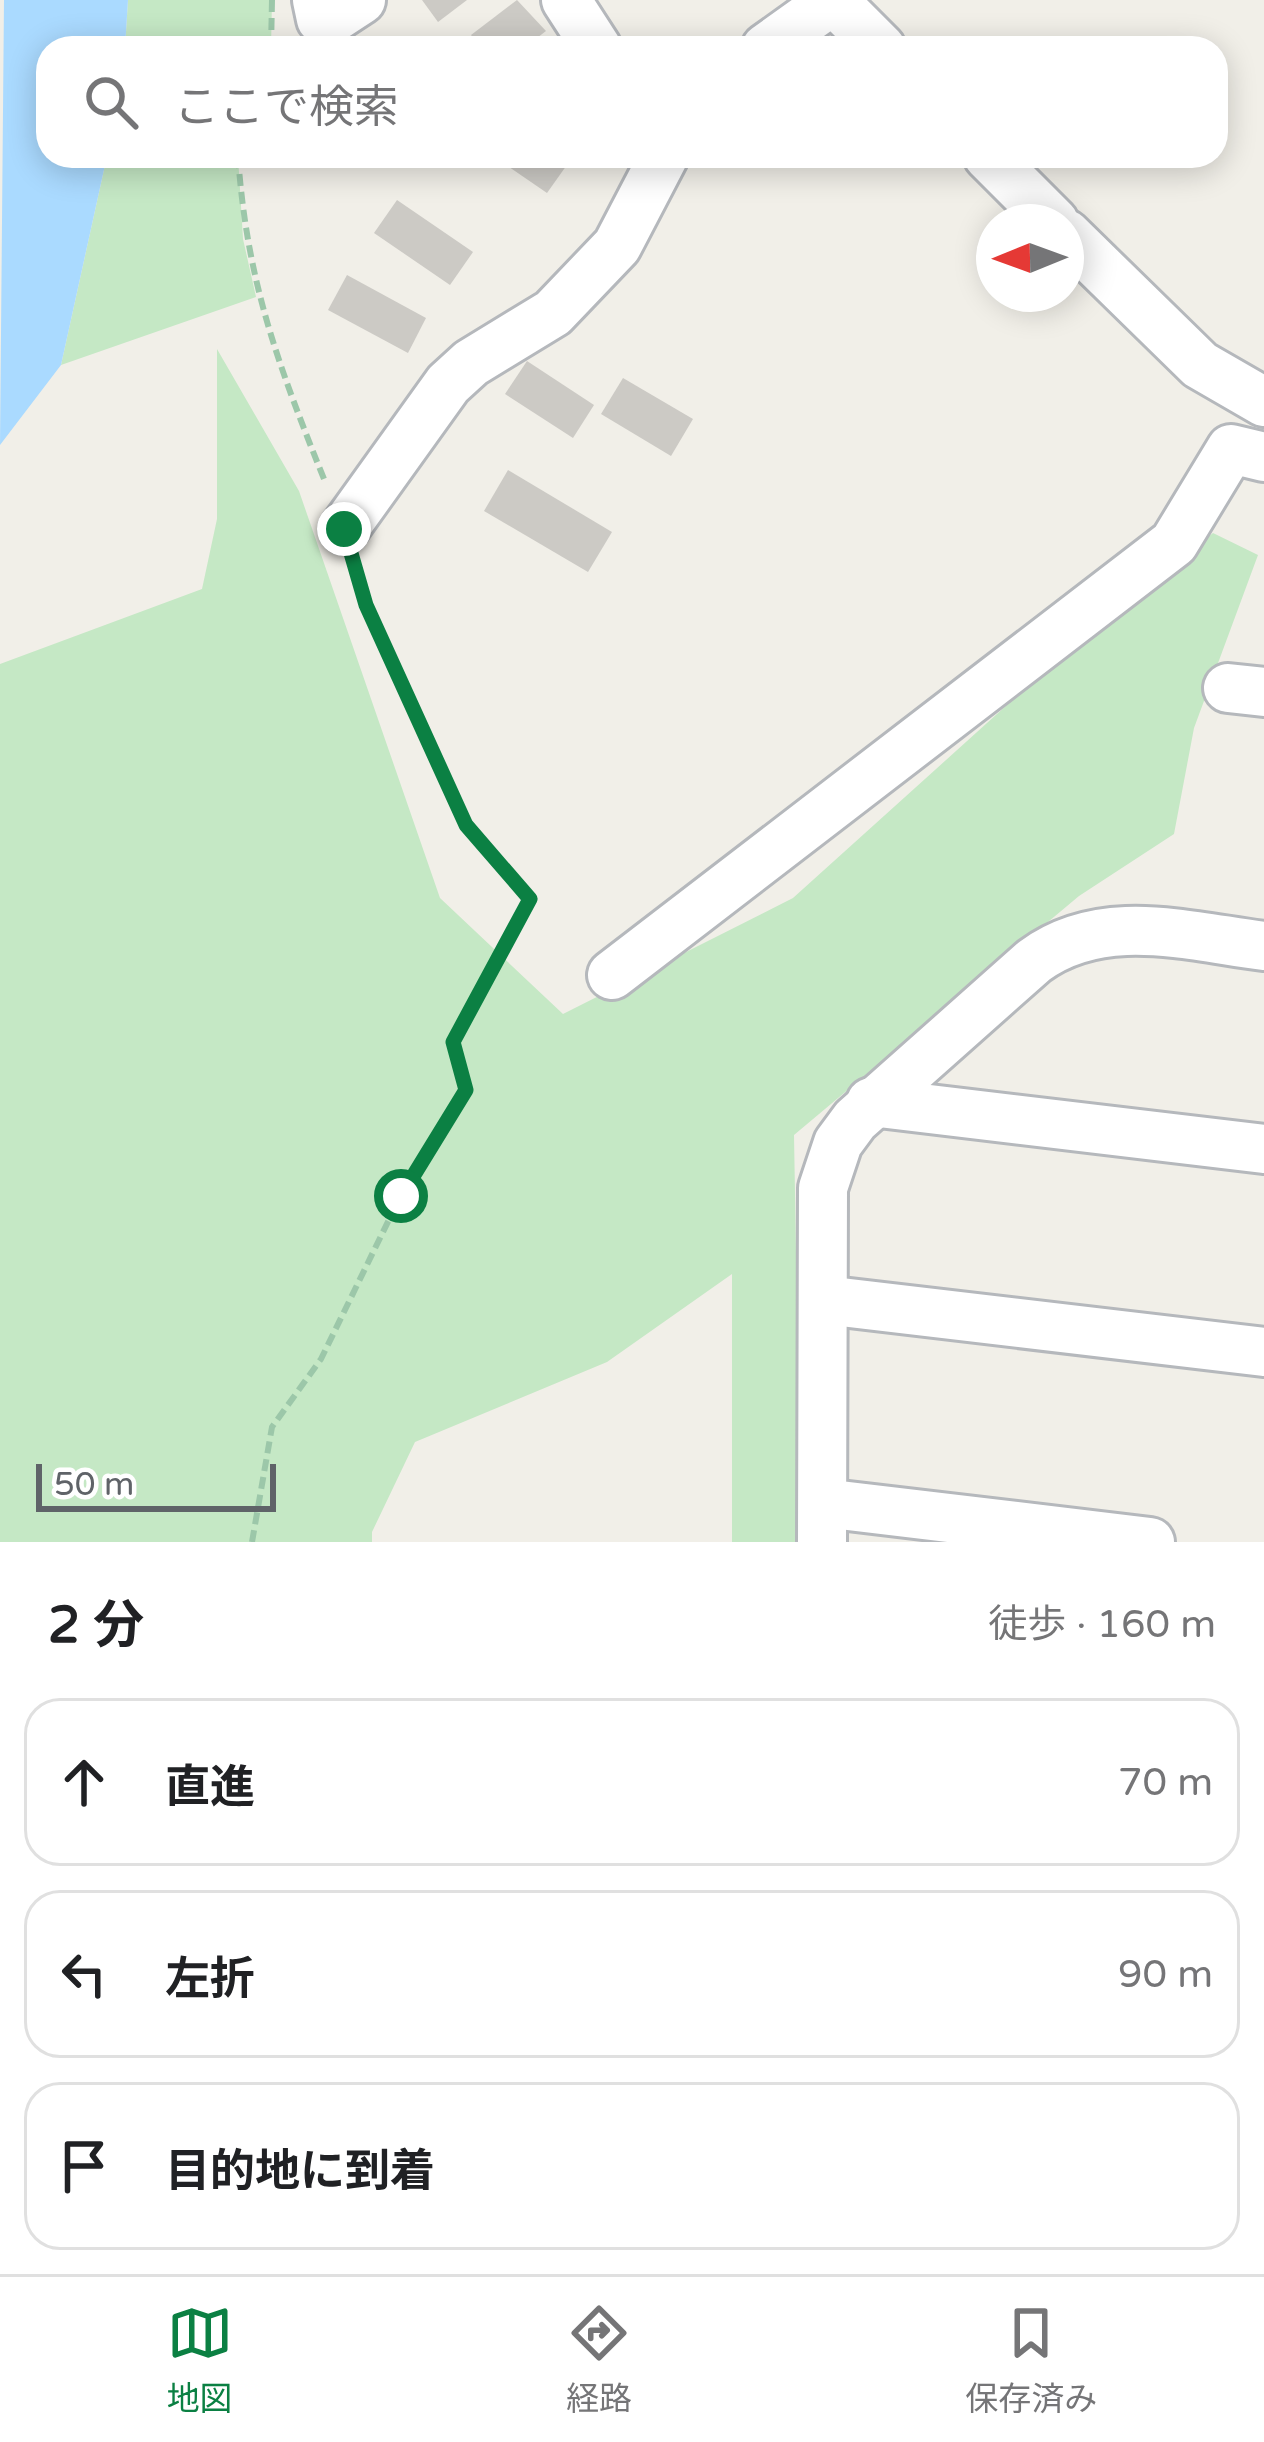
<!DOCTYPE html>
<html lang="ja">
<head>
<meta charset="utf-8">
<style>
  :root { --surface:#fff; --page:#f6f6f6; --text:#202124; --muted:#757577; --line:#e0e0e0; --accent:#0b8043 }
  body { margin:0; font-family:"Varela Round","Noto Sans JP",sans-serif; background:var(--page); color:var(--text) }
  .compass { position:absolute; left:976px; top:204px; width:108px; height:108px; border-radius:50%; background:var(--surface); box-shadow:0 6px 30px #0003; rotate:269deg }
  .scale { position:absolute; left:36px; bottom:30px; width:240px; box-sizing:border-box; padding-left:12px; border:6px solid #5f6368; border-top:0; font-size:33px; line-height:42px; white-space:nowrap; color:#5f6368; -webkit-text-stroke:9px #fff; paint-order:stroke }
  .stop { position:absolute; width:36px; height:36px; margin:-27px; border:9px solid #0b8043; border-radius:50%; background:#fff }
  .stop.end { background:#0b8043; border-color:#fff; box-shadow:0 3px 12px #0008 }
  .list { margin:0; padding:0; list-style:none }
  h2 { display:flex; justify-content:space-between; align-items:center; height:156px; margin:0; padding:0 48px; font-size:51px }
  h2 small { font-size:39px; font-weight:400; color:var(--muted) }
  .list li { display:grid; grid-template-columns:78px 1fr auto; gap:36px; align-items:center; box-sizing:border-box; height:168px; margin:0 24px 24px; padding:0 24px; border:3px solid var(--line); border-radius:36px }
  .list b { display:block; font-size:45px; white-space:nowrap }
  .list em { font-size:39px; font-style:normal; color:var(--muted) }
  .icon { flex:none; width:66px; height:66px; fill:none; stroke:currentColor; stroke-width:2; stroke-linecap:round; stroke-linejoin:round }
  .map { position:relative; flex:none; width:1264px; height:1542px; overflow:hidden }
  .search { position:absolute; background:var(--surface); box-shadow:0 6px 30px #0003; left:36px; right:36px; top:36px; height:132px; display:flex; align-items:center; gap:30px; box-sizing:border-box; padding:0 42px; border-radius:36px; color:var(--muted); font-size:45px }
  .sheet { height:732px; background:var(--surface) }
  nav { display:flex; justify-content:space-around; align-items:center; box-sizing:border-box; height:168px; border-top:3px solid var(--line); background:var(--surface); font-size:33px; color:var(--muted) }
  nav a { display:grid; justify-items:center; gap:6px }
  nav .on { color:var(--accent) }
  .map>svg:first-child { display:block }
</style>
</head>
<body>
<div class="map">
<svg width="1264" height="1542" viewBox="0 0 1264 1542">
  <rect width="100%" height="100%" fill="#f1efe8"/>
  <g fill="#c5e8c5">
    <polygon points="128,0 272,0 271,48 125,48"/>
    <polygon points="107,156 238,156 243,239 256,297 61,365"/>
    <polygon points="217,349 299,491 440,898 563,1014 793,898 1078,641 1213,533 1258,555 1194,728 1174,834 1079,896 794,1135 801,1542 732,1542 732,1274 607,1362 415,1442 372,1532 372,1542 0,1542 0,664 202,589 217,519"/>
  </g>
  <polygon fill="#aadaff" points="4,0 128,0 125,48 48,48 48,156 107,156 61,365 0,445"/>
  <g fill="#cccac5">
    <polygon points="422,0 467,0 438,22"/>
    <polygon points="517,0 546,31 524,48 481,48 471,35"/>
    <polygon points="493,156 560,156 569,162 547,193"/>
    <polygon points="397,200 473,252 450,285 374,233"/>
    <polygon points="347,275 426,318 408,353 328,310"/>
    <polygon points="527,361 594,405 573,438 505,394"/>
    <polygon points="623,378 693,419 671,456 601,414"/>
    <polygon points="508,470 612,532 588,572 484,511"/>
  </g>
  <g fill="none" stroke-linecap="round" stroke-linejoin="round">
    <g stroke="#b5b8bc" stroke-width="54">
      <g id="minor">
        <polyline points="317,0 321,19 332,19 361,0"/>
        <polyline points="566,0 597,48"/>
        <polyline points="833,0 881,48"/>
        <polyline points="766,48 833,0"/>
        <polyline points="988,156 1054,222"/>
        <polyline points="1066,234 1200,365 1264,402"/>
        <polyline points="344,529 448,384 471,363 553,313 617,246 664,156"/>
        <polyline points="1228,688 1264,692"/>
        <polyline points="612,975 1174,543 1231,449 1264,457"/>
        <polyline points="871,1102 1264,1149"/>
        <polyline points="824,1300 1264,1352"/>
        <polyline points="823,1503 1150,1542"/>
        <path d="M 822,1542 L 823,1188 L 838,1143 L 855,1120 L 1034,961 C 1102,911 1186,936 1264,946"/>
      </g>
    </g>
    <g stroke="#9cc7a9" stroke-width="6" stroke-dasharray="12 6" stroke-linecap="butt">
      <polyline points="271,48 272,0"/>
      <path d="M 238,156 C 247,284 279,367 326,484"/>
      <polyline points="252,1542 272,1427 321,1359 401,1195 466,1090 453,1042 530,899 466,825 366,605 354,565"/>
    </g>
    <use href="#minor" stroke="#fff" stroke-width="48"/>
  </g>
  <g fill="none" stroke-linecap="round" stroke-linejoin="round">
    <polyline stroke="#0b8043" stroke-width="15" points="344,529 366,605 466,825 530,899 453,1042 466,1090 401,1196"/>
  </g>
</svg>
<svg class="compass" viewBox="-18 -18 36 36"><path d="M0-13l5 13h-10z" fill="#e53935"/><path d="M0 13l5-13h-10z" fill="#757577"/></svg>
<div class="scale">50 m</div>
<div class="stop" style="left:401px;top:1196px"></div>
<div class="stop end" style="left:344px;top:529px"></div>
<div class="search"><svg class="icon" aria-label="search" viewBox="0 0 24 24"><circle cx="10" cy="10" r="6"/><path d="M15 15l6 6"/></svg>ここで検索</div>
</div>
<section class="sheet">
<h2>2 分<small>徒歩 · 160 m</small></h2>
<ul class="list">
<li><svg class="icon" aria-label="ahead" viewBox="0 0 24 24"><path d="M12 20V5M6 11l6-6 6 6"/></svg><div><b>直進</b></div><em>70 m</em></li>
<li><svg class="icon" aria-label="left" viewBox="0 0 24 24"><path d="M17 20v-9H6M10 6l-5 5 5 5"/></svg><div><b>左折</b></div><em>90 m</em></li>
<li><svg class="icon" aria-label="arrive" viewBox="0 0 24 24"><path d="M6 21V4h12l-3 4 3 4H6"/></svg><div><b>目的地に到着</b></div></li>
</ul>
</section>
<nav>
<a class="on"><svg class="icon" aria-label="map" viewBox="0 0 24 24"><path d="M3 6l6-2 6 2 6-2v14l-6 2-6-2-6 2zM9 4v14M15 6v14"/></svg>地図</a>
<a><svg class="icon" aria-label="directions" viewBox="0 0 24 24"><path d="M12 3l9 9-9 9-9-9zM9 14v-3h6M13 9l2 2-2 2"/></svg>経路</a>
<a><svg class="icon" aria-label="saved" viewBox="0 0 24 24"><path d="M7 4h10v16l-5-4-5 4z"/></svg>保存済み</a>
</nav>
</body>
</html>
